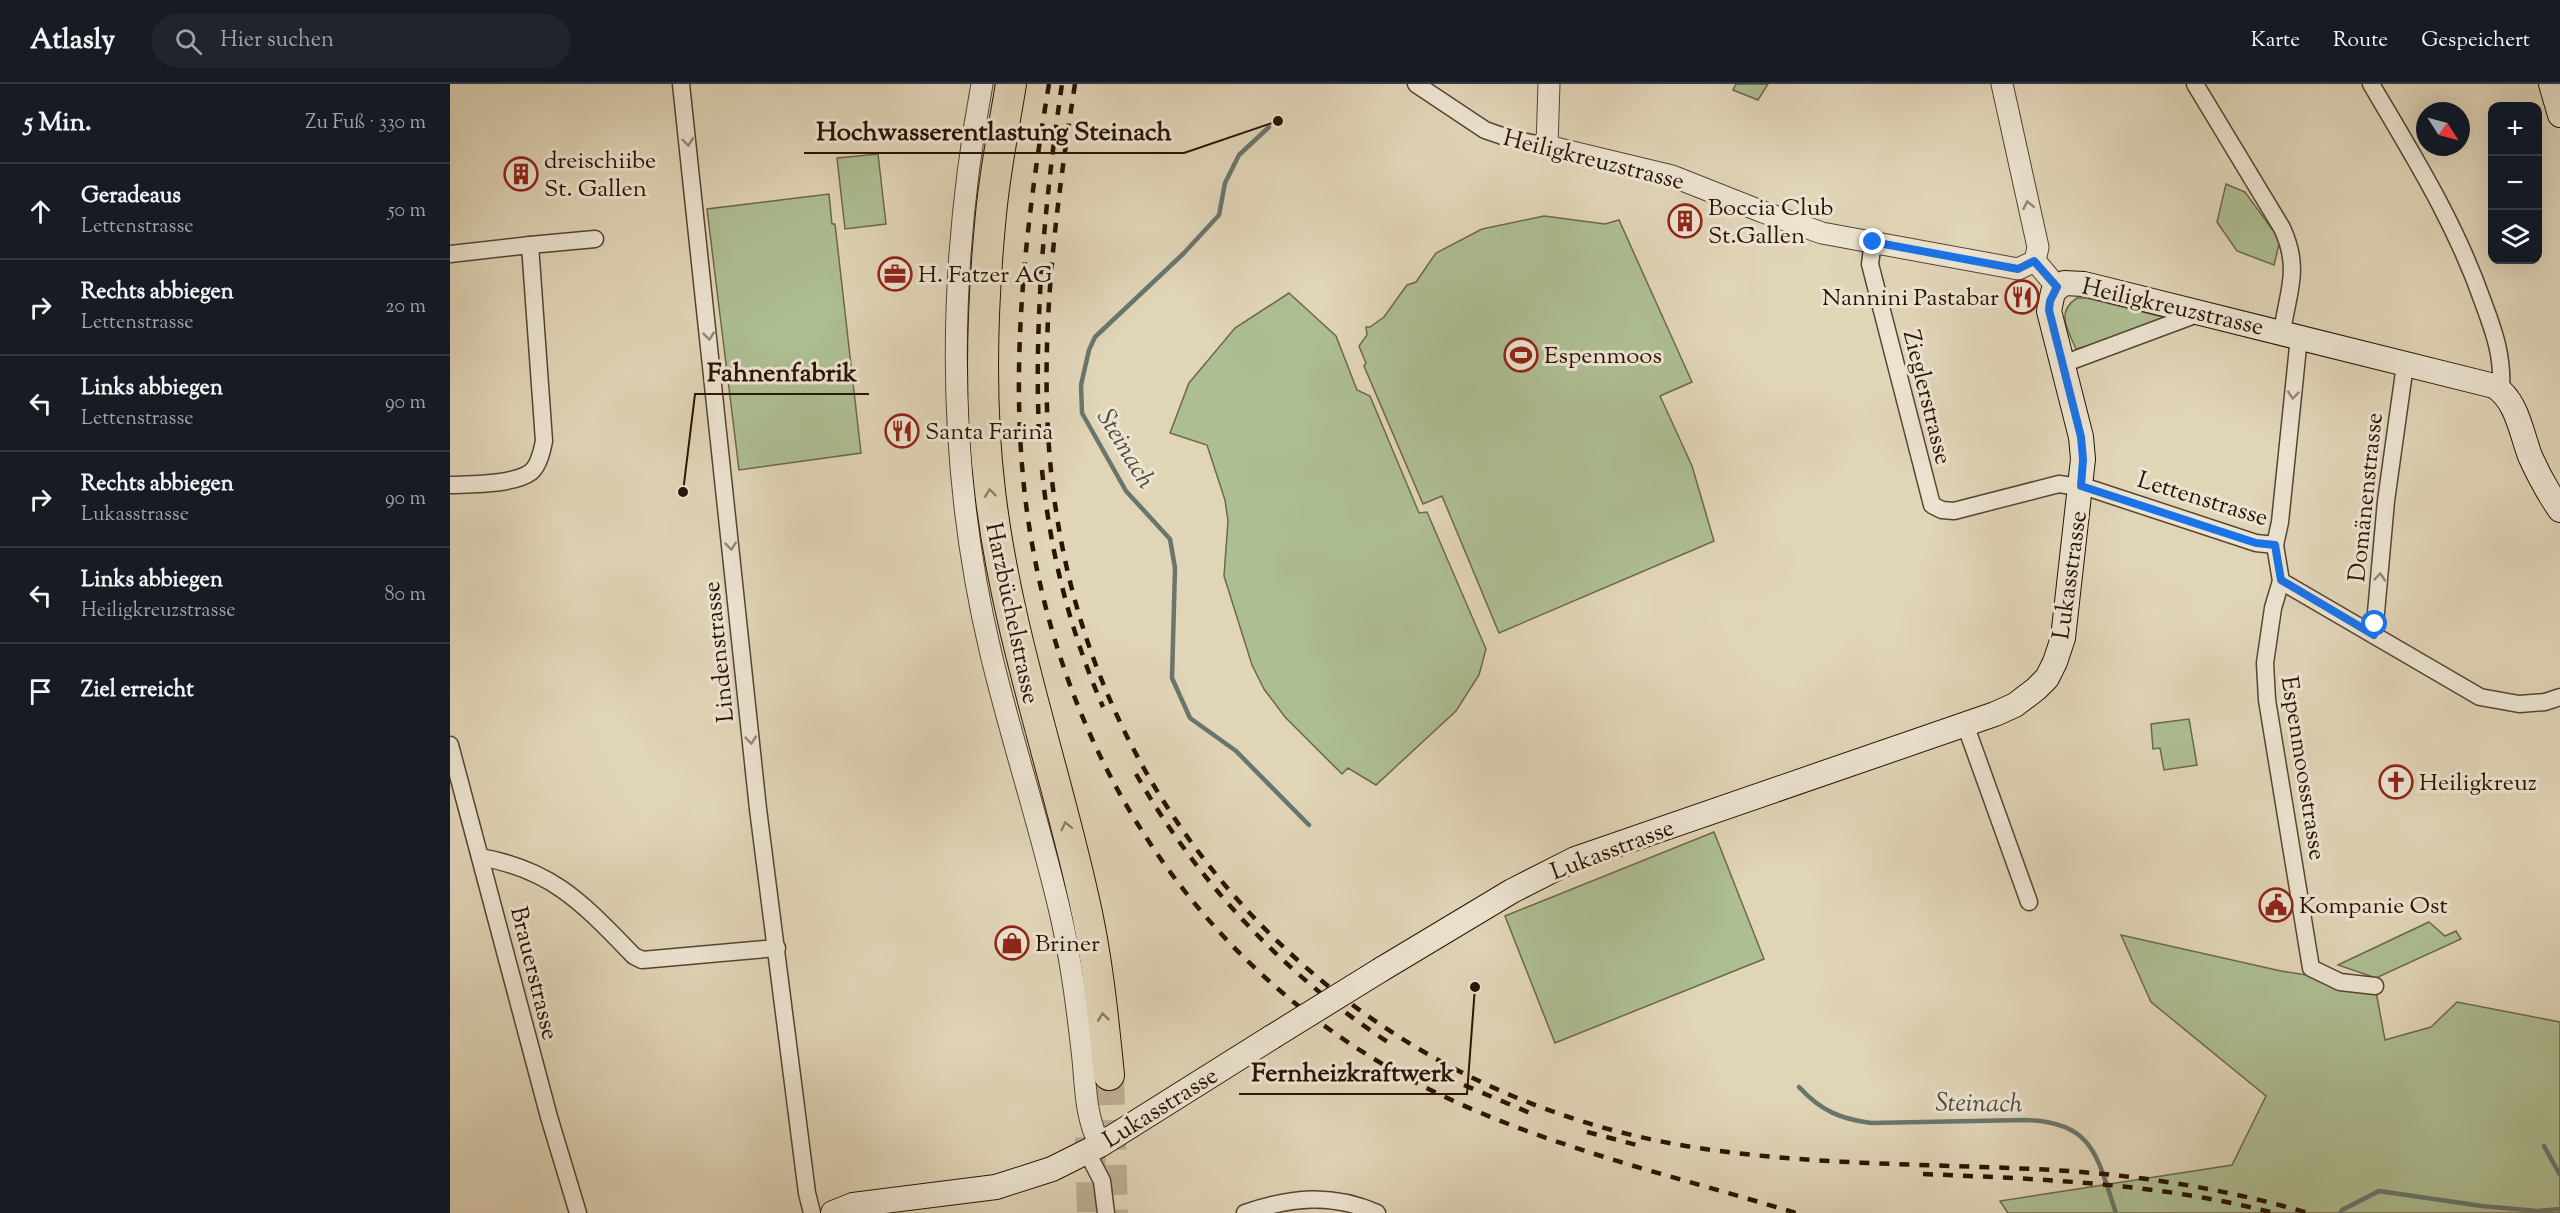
<!DOCTYPE html>
<html lang="de">
<head>
<meta charset="utf-8">
<style>
  :root { --surface:#171b24; --page:#20242c; --text:#f1f3f6; --muted:#9ea1a6; --line:#363941 }
  body { margin:0; font-family:"Sorts Mill Goudy",serif; background:var(--page); color:var(--text) }
  .controls { position:absolute; right:18px; top:18px; display:grid; overflow:hidden; border-radius:12px; box-shadow:0 6px 24px #0002 }
  .controls button { width:54px; height:54px; display:grid; place-items:center; padding:0; border:0; border-bottom:2px solid var(--line); background:var(--surface); color:var(--text); font:30px sans-serif }
  .compass { position:absolute; left:1966px; top:18px; width:54px; height:54px; border-radius:50%; background:var(--surface); box-shadow:0 6px 24px #0002; rotate:126deg }
  .stop { position:absolute; width:18px; height:18px; margin:-14px; border:4px solid #1a73e8; border-radius:50%; background:#fff }
  .stop.end { background:#1a73e8; border-color:#fff; box-shadow:0 2px 6px #0008 }
  .list { margin:0; padding:0; list-style:none }
  h2 { display:flex; justify-content:space-between; align-items:center; height:78px; margin:0; padding:0 24px; font-size:26px }
  h2 small { font-size:20px; font-weight:400; color:var(--muted) }
  .list li { display:grid; grid-template-columns:39px 1fr auto; gap:18px; align-items:center; box-sizing:border-box; height:96px; padding:0 24px; border-top:2px solid var(--line) }
  .list b { display:block; font-size:22px; white-space:nowrap }
  .list p { margin:0; font-size:20px; white-space:nowrap; color:var(--muted) }
  .list em { font-size:20px; font-style:normal; color:var(--muted) }
  .icon { flex:none; width:33px; height:33px; fill:none; stroke:currentColor; stroke-width:2; stroke-linecap:round; stroke-linejoin:round }
  .map { position:relative; flex:none; width:2110px; height:1129px; overflow:hidden }
  header { display:flex; align-items:center; gap:36px; box-sizing:border-box; height:84px; padding:0 30px; background:var(--surface); border-bottom:2px solid var(--line) }
  header strong { font-size:28px }
  nav { display:flex; gap:33px; margin-inline-start:auto; font-size:21px }
  .search { width:420px; height:54px; background:var(--page); display:flex; align-items:center; gap:15px; box-sizing:border-box; padding:0 21px; border-radius:33px; color:var(--muted); font-size:22px }
  main { display:flex }
  aside { flex:1; background:var(--surface) }
  .map>svg:first-child { display:block }
</style>
</head>
<body>
<header>
<strong>Atlasly</strong>
<div class="search"><svg class="icon" aria-label="search" viewBox="0 0 24 24"><circle cx="10" cy="10" r="6"/><path d="M15 15l6 6"/></svg>Hier suchen</div>
<nav><a>Karte</a><a>Route</a><a>Gespeichert</a></nav>
</header>
<main>
<aside>
<h2>5 Min.<small>Zu Fuß · 330 m</small></h2>
<ul class="list">
<li><svg class="icon" aria-label="ahead" viewBox="0 0 24 24"><path d="M12 20V5M6 11l6-6 6 6"/></svg><div><b>Geradeaus</b><p>Lettenstrasse</p></div><em>50 m</em></li>
<li><svg class="icon" aria-label="right" viewBox="0 0 24 24"><path d="M7 20v-9h11M14 6l5 5-5 5"/></svg><div><b>Rechts abbiegen</b><p>Lettenstrasse</p></div><em>20 m</em></li>
<li><svg class="icon" aria-label="left" viewBox="0 0 24 24"><path d="M17 20v-9H6M10 6l-5 5 5 5"/></svg><div><b>Links abbiegen</b><p>Lettenstrasse</p></div><em>90 m</em></li>
<li><svg class="icon" aria-label="right" viewBox="0 0 24 24"><path d="M7 20v-9h11M14 6l5 5-5 5"/></svg><div><b>Rechts abbiegen</b><p>Lukasstrasse</p></div><em>90 m</em></li>
<li><svg class="icon" aria-label="left" viewBox="0 0 24 24"><path d="M17 20v-9H6M10 6l-5 5 5 5"/></svg><div><b>Links abbiegen</b><p>Heiligkreuzstrasse</p></div><em>80 m</em></li>
<li><svg class="icon" aria-label="arrive" viewBox="0 0 24 24"><path d="M6 21V4h12l-3 4 3 4H6"/></svg><div><b>Ziel erreicht</b></div></li>
</ul>
</aside>
<div class="map">
<svg width="2110" height="1129" viewBox="0 0 2110 1129">
  <rect width="100%" height="100%" fill="#e1d5b8"/>
  <filter id="stains"><feTurbulence type="fractalNoise" baseFrequency=".00333" numOctaves="4"/><feColorMatrix values="0 0 0 0 .2 0 0 0 0 .09 0 0 0 0 .02 0 0 0 .5 -.17"/></filter>
  <radialGradient id="worn" r=".72"><stop offset=".6" stop-color="#630" stop-opacity="0"/><stop offset="1" stop-color="#630" stop-opacity=".3"/></radialGradient>
  <g fill="#aebe93" stroke="#6c684c" stroke-width="1.5">
    <polygon points="1286,0 1318,0 1308,16 1283,6"/>
    <polygon points="428,70 436,140 395,145 387,74"/>
    <polygon points="1776,100 1795,108 1830,156 1824,181 1787,167 1767,138"/>
    <polygon points="379,110 382,140 385,140 411,369 289,386 257,125"/>
    <polygon points="1094,132 1155,140 1169,136 1242,298 1210,312 1242,382 1264,457 1049,549 992,412 973,420 914,282 916,279 909,262 917,251 916,243 920,243 934,233 957,201 966,198 986,169 1032,145"/>
    <polygon points="839,209 886,252 907,306 920,312 969,429 977,428 1036,565 1029,591 1006,627 926,701 898,684 892,690 835,633 814,605 802,581 774,492 778,437 775,416 757,361 720,349 739,299 785,244"/>
    <path d="M 1627,214 L 1637,214 L 1717,234 L 1669,253 L 1626,265 C 1618,246 1605,228 1627,214 Z"/>
    <polygon points="1739,635 1747,681 1714,686 1710,664 1703,665 1701,640"/>
    <polygon points="1264,748 1314,875 1105,959 1055,832"/>
    <polygon points="1979,838 1995,852 2006,847 2011,855 1926,894 1888,881"/>
    <polygon points="1671,851 1831,887 1925,902 1935,956 1981,943 2007,918 2110,938 2110,1129 1558,1129 1550,1117 1782,1081 1816,1012 1701,918"/>
  </g>
  <g fill="none" stroke-linecap="round" stroke-linejoin="round">
    <g stroke="#69766c" stroke-width="4.5">
      <polyline points="819,43 789,71 775,99 769,131 734,169 645,253 639,266 631,301 632,329 676,407 720,455 725,484 722,594 740,634 786,667 859,741"/>
      <path d="M 1349,1003 C 1370,1026 1390,1035 1421,1039 L 1576,1036 C 1645,1038 1647,1074 1666,1129"/>
      <polyline points="2094,1062 2110,1091"/>
      <polyline points="1890,1129 1892,1126 1929,1107 2032,1122 2087,1127 2110,1125"/>
    </g>
    <g stroke="#bcae94" stroke-width="30" stroke-dasharray="30 15" stroke-linecap="butt">
      <polyline points="659,991 663,1129"/>
      <polyline points="640,1053 642,1129"/>
    </g>
    <g stroke="#574431" stroke-width="19">
      <g id="minor">
        <polyline points="231,0 308,725 357,1109 362,1129"/>
        <polyline points="966,0 1035,46 1061,55 1097,62"/>
        <path d="M 1745,0 L 1832,144 C 1851,185 1838,207 1832,248"/>
        <path d="M 1921,0 C 1964,73 2005,138 2033,218 C 2045,250 2053,273 2051,307"/>
        <polyline points="1423,158 1420,180 1482,421 1492,426 1504,427 1609,400 1642,405 1806,459 1825,461"/>
        <polyline points="80,161 145,155"/>
        <path d="M 0,170 L 80,161 L 94,357 C 92,367 89,381 81,388 C 63,401 22,400 0,401"/>
        <polyline points="1849,253 1830,438 1825,461 1831,497 1823,524 1815,579 1817,616 1861,884 1890,898 1925,902"/>
        <polyline points="1613,280 1750,229"/>
        <polyline points="1831,497 2030,613 2069,620 2095,618 2110,613"/>
        <polyline points="1924,551 1936,417 1955,281"/>
        <polyline points="1515,640 1579,818"/>
        <polyline points="0,661 99,1033 128,1129"/>
        <path d="M 30,773 C 104,786 134,821 184,872 L 192,876 L 327,864"/>
        <polyline points="637,1068 652,1097 656,1129"/>
        <path d="M 795,1129 C 841,1113 882,1109 927,1129"/>
      </g>
    </g>
    <g stroke="#574431" stroke-width="23">
      <g id="tertiary">
        <path d="M 532,0 C 497,189 496,382 541,570 C 562,658 591,744 611,832 C 621,876 627,921 632,966 C 636,998 634,1031 650,1061"/>
        <polyline points="1099,0 1097,62 1222,92 1313,128 1372,149 1568,185 1585,177"/>
        <polyline points="1552,0 1588,163 1585,177"/>
        <polyline points="1585,177 1607,203"/>
      </g>
    </g>
    <g stroke="#291304" stroke-width="26">
      <g id="secondary">
        <polyline points="2101,0 2110,31"/>
        <path d="M 932,885 L 1062,807 L 1125,775 L 1545,630 L 1565,621 L 1586,605 L 1597,594 L 1605,578 L 1613,554 L 1633,375 L 1631,353 L 1599,227 L 1603,208 L 1614,199 L 1634,200 L 2044,302 C 2067,316 2071,348 2080,372 C 2088,390 2099,410 2110,426"/>
        <polyline points="383,1129 403,1121 546,1103 602,1085 650,1061 822,953"/>
      </g>
    </g>
    <g stroke="#291304" stroke-width="32">
      <path id="motorway" d="M 561,0 C 554,43 545,87 541,130 C 532,222 529,316 540,407 C 556,545 603,677 633,811 C 647,870 653,931 659,991"/>
    </g>
    <use href="#minor" stroke="#ece4d1" stroke-width="16"/>
    <use href="#tertiary" stroke="#ece4d1" stroke-width="21"/>
    <use href="#secondary" stroke="#ece4d1" stroke-width="24"/>
    <use href="#motorway" stroke="#e1d5b8" stroke-width="30"/>
    <g stroke="#291304" stroke-width="4.5" stroke-dasharray="10 10" stroke-linecap="butt">
      <path d="M 599,0 C 577,132 560,269 574,403 C 601,655 737,878 963,997 C 1082,1060 1218,1090 1346,1129"/>
      <path d="M 625,0 C 603,142 584,290 607,433 C 658,758 912,1008 1236,1062 C 1363,1083 1491,1079 1619,1087 C 1700,1093 1780,1106 1858,1129"/>
      <path d="M 589,350 C 584,233 595,115 612,0"/>
      <path d="M 592,386 C 600,468 620,547 653,623"/>
      <path d="M 686,690 C 748,799 835,892 941,960"/>
      <polyline points="1014,1001 1080,1029"/>
      <polyline points="1137,1048 1187,1061"/>
      <path d="M 1473,1090 C 1591,1095 1709,1099 1824,1129"/>
    </g>
    <g stroke="#291304" stroke-width="26" stroke-linecap="butt">
      <polyline id="secondary-bridge" points="822,953 932,885"/>
    </g>
    <use href="#secondary-bridge" stroke="#ece4d1" stroke-width="24"/>
  </g>
  <defs><path id="oneway-chevron" d="M-2-3.5L2.5 0L-2 3.5" fill="none" stroke-width="1.6" stroke-linecap="round" stroke-linejoin="round" transform="scale(1.5)"/></defs>
  <g stroke="#948675">
    <use href="#oneway-chevron" transform="translate(238 58) rotate(83)"/>
    <use href="#oneway-chevron" transform="translate(1578 121) rotate(-102)"/>
    <use href="#oneway-chevron" transform="translate(259 252) rotate(84)"/>
    <use href="#oneway-chevron" transform="translate(1843 311) rotate(96)"/>
    <use href="#oneway-chevron" transform="translate(281 462) rotate(84)"/>
    <use href="#oneway-chevron" transform="translate(1930 493) rotate(-85)"/>
    <use href="#oneway-chevron" transform="translate(301 656) rotate(84)"/>
  </g>
  <g stroke="#8e7e67">
    <use href="#oneway-chevron" transform="translate(540 409) rotate(-97)"/>
    <use href="#oneway-chevron" transform="translate(616 742) rotate(-104)"/>
    <use href="#oneway-chevron" transform="translate(653 933) rotate(-97)"/>
  </g>
  <g fill="none" stroke-linecap="round" stroke-linejoin="round">
    <polyline stroke="#1a73e8" stroke-width="8" points="1423,158 1568,185 1584,177 1607,203 1600,217 1599,226 1631,353 1633,375 1631,402 1806,459 1825,461 1831,496 1924,551 1925,540"/>
  </g>
  <defs>
    <g id="building-ring" transform="scale(1.725)"><circle r="9.5" fill="#ece4d1" stroke="#8f2418" stroke-width="1.5"/><path d="M-4-6H4V6H1V3H-1V6H-4ZM-2.5-4.3h1.7v1.8h-1.7ZM.8-4.3h1.7v1.8H.8ZM-2.5-1h1.7V.8h-1.7ZM.8-1h1.7V.8H.8Z" fill="#8f2418"/></g>
    <g id="office-ring" transform="scale(1.725)"><circle r="9.5" fill="#ece4d1" stroke="#8f2418" stroke-width="1.5"/><path d="M-6-3h4V-5.5h4V-3h4V5H-6ZM-1-4.5V-3h2v-1.5ZM-6 0V1H6V0Z" fill="#8f2418"/></g>
    <g id="restaurant-ring" transform="scale(1.725)"><circle r="9.5" fill="#ece4d1" stroke="#8f2418" stroke-width="1.5"/><path d="M-5-6h1v4h1v-4h1v4h1v-4h1v5L-1.5 .5V6h-2V.5L-5-1ZM5-6V6H3V1.5H1.5Q1.5-4 5-6Z" fill="#8f2418"/></g>
    <g id="stadium-ring" transform="scale(1.725)"><circle r="9.5" fill="#ece4d1" stroke="#8f2418" stroke-width="1.5"/><path d="M0-5a6.5 5 0 1 0 0 10a6.5 5 0 1 0 0-10ZM-3.5-1.8h7v3.6h-7Z" fill="#8f2418"/></g>
    <g id="church-ring" transform="scale(1.725)"><circle r="9.5" fill="#ece4d1" stroke="#8f2418" stroke-width="1.5"/><path d="M-1.2-6h2.4v3.5h3.3v2.4h-3.3V6h-2.4V-.1h-3.3v-2.4h3.3Z" fill="#8f2418"/></g>
    <g id="civic-ring" transform="scale(1.725)"><circle r="9.5" fill="#ece4d1" stroke="#8f2418" stroke-width="1.5"/><path d="M-.6-6.5H3V-4.5H.6V-3L4-1V1h2V6H-6V1h2V-1L-.6-3ZM-1.2 2.5V6h2.4V2.5Z" fill="#8f2418"/></g>
    <g id="shop-ring" transform="scale(1.725)"><circle r="9.5" fill="#ece4d1" stroke="#8f2418" stroke-width="1.5"/><path d="M-5-2.5h2.3a2.7 3.5 0 0 1 5.4 0H5L5.5 6h-11ZM-1.5-2.5h3a1.5 2.3 0 0 0-3 0Z" fill="#8f2418"/></g>
  </defs>
  <g fill-rule="evenodd">
    <use href="#building-ring" x="71" y="90"/>
    <use href="#building-ring" x="1235" y="137"/>
    <use href="#office-ring" x="445" y="190"/>
    <use href="#restaurant-ring" x="1572" y="213"/>
    <use href="#stadium-ring" x="1071" y="271"/>
    <use href="#restaurant-ring" x="452" y="347"/>
    <use href="#church-ring" x="1946" y="698"/>
    <use href="#civic-ring" x="1826" y="821"/>
    <use href="#shop-ring" x="562" y="859"/>
  </g>
  <g text-anchor="middle" stroke-width="6" stroke-linejoin="round" paint-order="stroke">
    <g font-size="24" fill="#291304" stroke="#ece4d1">
      <text transform="translate(1144 75) rotate(14)" y="8">Heiligkreuzstrasse</text>
      <text transform="translate(1723 222) rotate(13)" y="8">Heiligkreuzstrasse</text>
      <text transform="translate(1478 313) rotate(76)" y="8">Zieglerstrasse</text>
      <text transform="translate(1915 413) rotate(-84)" y="8">Domänenstrasse</text>
      <text transform="translate(1753 414) rotate(17)" y="8">Lettenstrasse</text>
      <text transform="translate(1619 491) rotate(-82)" y="8">Lukasstrasse</text>
      <text transform="translate(563 529) rotate(78)" y="8">Harzbüchelstrasse</text>
      <text transform="translate(268 568) rotate(-96)" y="8">Lindenstrasse</text>
      <text transform="translate(1854 684) rotate(81)" y="8">Espenmoosstrasse</text>
      <text transform="translate(1162 765) rotate(-21)" y="8">Lukasstrasse</text>
      <text transform="translate(85 889) rotate(76)" y="8">Brauerstrasse</text>
      <text transform="translate(710 1023) rotate(-32)" y="8">Lukasstrasse</text>
    </g>
    <g font-size="24" fill="#291304" stroke="#ece4d1" text-anchor="start">
      <text x="94" y="84">dreischiibe<tspan x="94" dy="28">St. Gallen</tspan></text>
      <text x="1258" y="131">Boccia Club<tspan x="1258" dy="28">St.Gallen</tspan></text>
      <text x="468" y="198">H. Fatzer AG</text>
      <text x="1549" y="221" text-anchor="end">Nannini Pastabar</text>
      <text x="1094" y="279">Espenmoos</text>
      <text x="475" y="355">Santa Farina</text>
      <text x="1969" y="706">Heiligkreuz</text>
      <text x="1849" y="829">Kompanie Ost</text>
      <text x="585" y="867">Briner</text>
    </g>
    <g font-size="26" font-style="italic" fill="#4e4d41" stroke="#ece4d1">
      <text transform="translate(677 364) rotate(59)" y="9">Steinach</text>
      <text transform="translate(1529 1018) rotate(1)" y="9">Steinach</text>
    </g>
  </g>
  <path fill="none" stroke="#291304" stroke-width="2" d="M828 37L734 69H354M233 408L245 310H419M1025 903L1017 1010H789"/>
  <g fill="#291304" stroke="#ece4d1" stroke-width="2">
    <circle cx="828" cy="37" r="6"/>
    <circle cx="233" cy="408" r="6"/>
    <circle cx="1025" cy="903" r="6"/>
  </g>
  <g font-size="26" text-anchor="middle" font-weight="bold" fill="#291304" stroke="#ece4d1" stroke-width="6" stroke-linejoin="round" paint-order="stroke">
    <text x="544" y="56">Hochwasserentlastung Steinach</text>
    <text x="332" y="297">Fahnenfabrik</text>
    <text x="903" y="997">Fernheizkraftwerk</text>
  </g>
  <rect width="100%" height="100%" filter="url(#stains)"/>
  <rect width="100%" height="100%" fill="url(#worn)"/>
</svg>
<div class="controls">
<button>+</button>
<button>−</button>
<button><svg class="icon" aria-label="layers" viewBox="0 0 24 24"><path d="M12 4l9 5-9 5-9-5zM3 14l9 5 9-5"/></svg></button>
</div>
<svg class="compass" viewBox="-18 -18 36 36"><path d="M0-13l5 13h-10z" fill="#e53935"/><path d="M0 13l5-13h-10z" fill="#9ea1a6"/></svg>
<div class="stop" style="left:1925px;top:540px"></div>
<div class="stop end" style="left:1423px;top:158px"></div>
</div>
</main>
</body>
</html>
